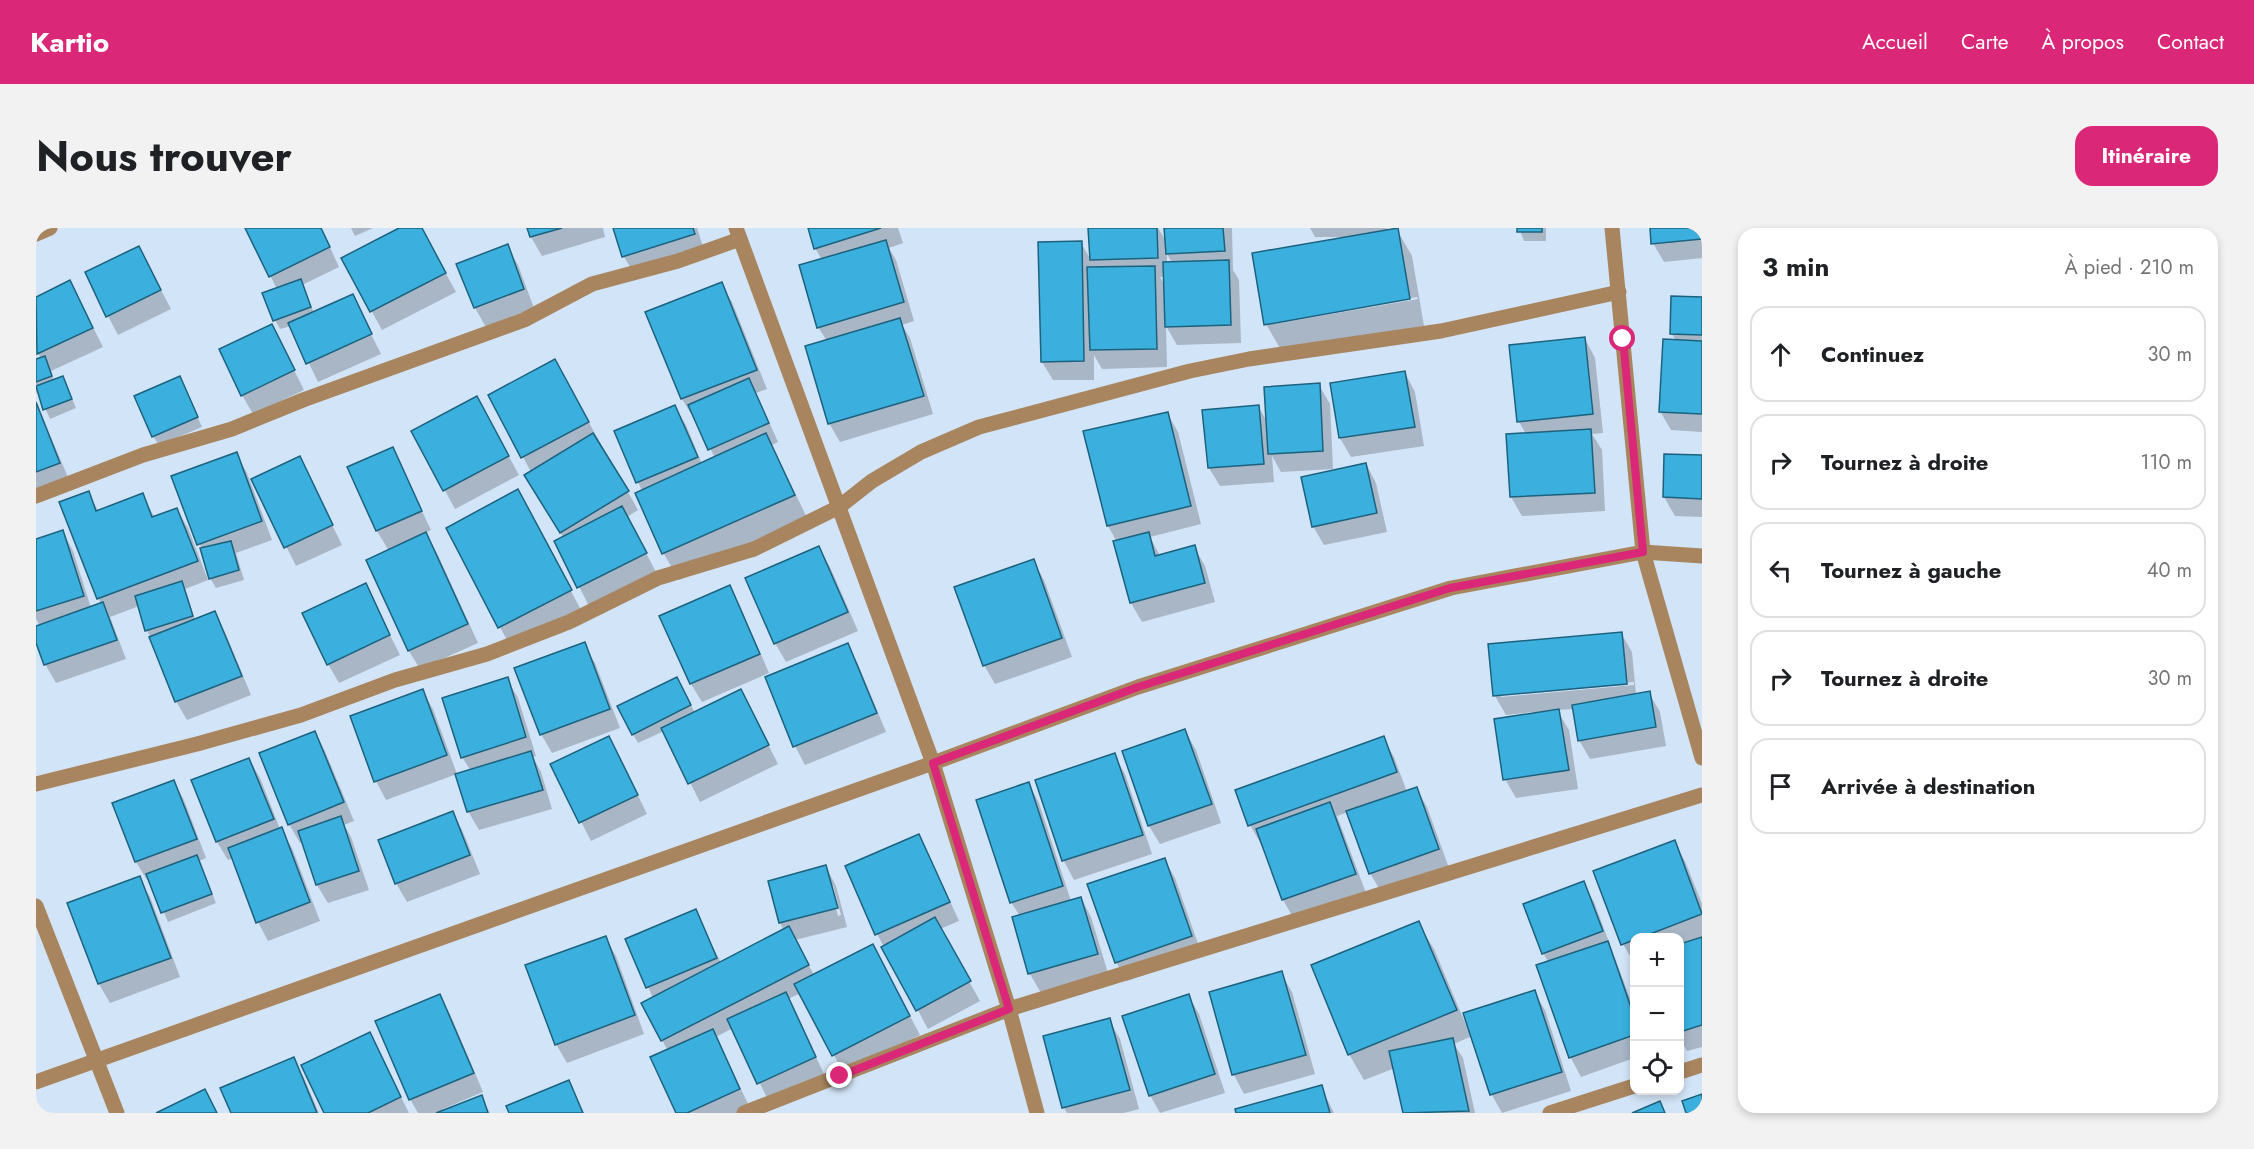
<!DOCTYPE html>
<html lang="fr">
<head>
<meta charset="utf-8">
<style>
  :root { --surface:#fff; --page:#f2f2f2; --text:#202124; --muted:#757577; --line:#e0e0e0; --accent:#db2777 }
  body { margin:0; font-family:Jost,sans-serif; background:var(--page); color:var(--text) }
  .controls { position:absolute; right:18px; bottom:18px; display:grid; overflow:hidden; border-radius:12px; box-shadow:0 3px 9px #0003 }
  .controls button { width:54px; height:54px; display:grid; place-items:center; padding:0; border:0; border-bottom:2px solid var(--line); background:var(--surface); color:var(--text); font:30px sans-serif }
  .stop { position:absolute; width:18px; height:18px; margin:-14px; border:4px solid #db2777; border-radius:50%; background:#fff }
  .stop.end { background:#db2777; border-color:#fff; box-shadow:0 2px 6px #0008 }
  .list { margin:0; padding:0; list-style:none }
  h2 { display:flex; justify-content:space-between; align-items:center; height:78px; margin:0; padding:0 24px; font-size:26px }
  h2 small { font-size:20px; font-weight:400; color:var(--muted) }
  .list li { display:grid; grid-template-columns:39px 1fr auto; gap:18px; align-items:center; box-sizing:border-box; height:96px; margin:0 12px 12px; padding:0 12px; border:2px solid var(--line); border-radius:18px }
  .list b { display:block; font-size:22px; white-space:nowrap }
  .list em { font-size:20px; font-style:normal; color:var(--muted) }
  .icon { flex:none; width:33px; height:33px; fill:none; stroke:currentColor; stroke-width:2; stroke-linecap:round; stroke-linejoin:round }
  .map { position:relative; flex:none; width:1666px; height:885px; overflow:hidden; border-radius:18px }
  header { display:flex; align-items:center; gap:36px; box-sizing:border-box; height:84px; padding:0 30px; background:var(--accent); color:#fff }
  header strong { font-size:28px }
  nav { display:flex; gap:33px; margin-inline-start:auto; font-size:21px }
  .intro { display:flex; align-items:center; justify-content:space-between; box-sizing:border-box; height:144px; padding:0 36px }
  h1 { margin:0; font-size:42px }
  .button { padding:15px 27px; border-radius:18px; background:var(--accent); color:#fff; font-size:21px; font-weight:700 }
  main { display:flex; gap:36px; padding:0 36px }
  aside { flex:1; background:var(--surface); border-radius:18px; box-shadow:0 3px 9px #0003 }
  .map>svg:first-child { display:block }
</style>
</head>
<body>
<header>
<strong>Kartio</strong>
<nav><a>Accueil</a><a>Carte</a><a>À propos</a><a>Contact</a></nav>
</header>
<div class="intro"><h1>Nous trouver</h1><a class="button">Itinéraire</a></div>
<main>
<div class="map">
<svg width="1666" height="885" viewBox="0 0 1666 885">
  <rect width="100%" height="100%" fill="#d2e4f7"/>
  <g fill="#0003" fill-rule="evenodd">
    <polygon points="210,0 285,0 303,39 266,57 278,85 316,68 345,126 282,154 255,98 244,101 239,92 241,61"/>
    <polygon points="315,0 337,0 319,8"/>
    <polygon points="366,0 385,0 420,64 346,102 307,31"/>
    <polygon points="493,0 567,0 569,9 506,28 495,9"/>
    <polygon points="579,0 661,0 669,25 599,47 588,29"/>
    <polygon points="773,0 862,0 867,15 853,20 860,32 878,93 866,97 874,110 897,186 804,214 793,195 791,113 782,99 786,32 779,20"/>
    <path d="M 1054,0 L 1122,0 L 1130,13 L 1129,0 L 1196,0 L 1197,42 L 1203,52 L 1205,115 L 1141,117 L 1130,98 L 1131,139 L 1066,141 L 1058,127 L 1058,152 L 1017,152 L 1006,134 L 1045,15 L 1055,32 ZM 1131,26 L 1136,35 L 1131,35 ZM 1124,49 L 1129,49 L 1129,58 Z"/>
    <path d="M 1274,0 L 1351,0 L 1352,4 L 1361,2 L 1376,28 L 1388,98 L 1245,122 L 1230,96 L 1311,11 L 1311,9 L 1279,9 ZM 1381,69 L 1382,71 L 1238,96 L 1238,93 Z"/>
    <polygon points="1483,0 1510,0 1510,13 1488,13"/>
    <polygon points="1615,0 1666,0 1666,30 1628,34 1617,15"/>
    <polygon points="471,18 482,37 498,80 450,99 439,80 422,37"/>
    <polygon points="103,20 135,81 82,107 72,88"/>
    <polygon points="34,54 67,119 15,143 18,153 27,150 40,180 14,191 2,164 0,165 0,132 5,131 0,120 0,70"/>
    <polygon points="685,56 696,74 731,161 720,165 742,214 736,217 773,294 643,352 628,326 601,265 606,263 580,203 639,179 650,197 666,236 679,230 659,189 657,189 646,171 611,84"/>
    <polygon points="1666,70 1666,204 1635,202 1624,183 1640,113 1636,106"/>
    <polygon points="236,98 268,162 217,186 206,167"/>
    <polygon points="1549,111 1559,130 1567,205 1556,206 1566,222 1569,283 1486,288 1475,269 1490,206 1483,194"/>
    <polygon points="1369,145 1379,164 1388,218 1315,229 1304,210"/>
    <polygon points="529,152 602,282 591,289 620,344 553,378 520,313 527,309 501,266 495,244 454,167"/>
    <polygon points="1283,157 1294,176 1297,241 1245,244 1236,228 1238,254 1184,258 1173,240 1222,178 1232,195"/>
    <polygon points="148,159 166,199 123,217 117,208"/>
    <polygon points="0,174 34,254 0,267"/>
    <polygon points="1131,185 1142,204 1165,296 1114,309 1124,328 1158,319 1169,338 1179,374 1106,394 1095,375 1081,314 1072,298"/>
    <polygon points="451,189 483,247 419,281 377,204"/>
    <polygon points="356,221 395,302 389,305 401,325 442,415 384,441 373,423 332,332 353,323 341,303 313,240"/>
    <polygon points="200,226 211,245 236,312 200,325 208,352 180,360 174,350 167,324 137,249"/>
    <polygon points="1666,228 1666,289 1639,288 1628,269"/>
    <polygon points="263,230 306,317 260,338 217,252"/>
    <polygon points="1330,236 1340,255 1351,304 1288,317 1277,298"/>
    <polygon points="52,265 63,284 106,267 119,290 141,282 152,300 172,352 149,361 159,392 178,385 189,404 215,467 151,492 140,473 111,402 103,378 74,389 90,431 20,455 9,436 0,411 0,399 4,398 0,391 0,312 27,304 37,323 55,380 65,376 25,275"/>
    <polygon points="492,282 545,382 474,418 412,300"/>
    <polygon points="783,320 794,339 822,403 750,434 739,415"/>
    <polygon points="997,333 1008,352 1036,429 959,456 948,437"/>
    <polygon points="329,357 364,427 303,455 292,436"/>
    <polygon points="693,359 704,378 733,445 666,474 655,456 625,388"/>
    <path d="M 1585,405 L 1596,424 L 1600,467 L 1613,465 L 1624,484 L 1630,518 L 1554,531 L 1543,512 L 1538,481 L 1521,482 L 1533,502 L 1542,561 L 1480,570 L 1469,551 L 1497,484 L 1470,487 L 1459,468 L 1454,417 ZM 1598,454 L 1598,457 L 1465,469 L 1465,466 Z"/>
    <polygon points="548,416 559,435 584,500 516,525 505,506"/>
    <polygon points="811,417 822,436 850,504 769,537 759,518"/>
    <polygon points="471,451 482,470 500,528 497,529 505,544 516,581 443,602 432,583 435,543 426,529"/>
    <polygon points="646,460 659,485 705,463 742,536 664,574 628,503 602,515 597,506"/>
    <polygon points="386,463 397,481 421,546 350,572 340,553"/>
    <polygon points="1149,503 1160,522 1185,595 1124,616 1113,598 1088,524"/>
    <polygon points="279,505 289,523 318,593 308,597 315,609 333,662 292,675 281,657 267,613 264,615 253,596"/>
    <polygon points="1347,510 1358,529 1371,564 1380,560 1391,579 1413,640 1345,664 1334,645 1312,584 1301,588 1330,665 1258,691 1247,672 1227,615 1225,616 1214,597"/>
    <polygon points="1078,527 1089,546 1116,626 1038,652 1028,633 1001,553"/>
    <polygon points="583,529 611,586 555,613 516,537"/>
    <polygon points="213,531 224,550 244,601 256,620 284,693 232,713 222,694 198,630 192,632 181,614 157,553"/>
    <polygon points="138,554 148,572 170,630 163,633 180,675 132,694 114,651 111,652 100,634"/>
    <polygon points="993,556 1003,575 1035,673 1045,670 1055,689 1072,745 1005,765 994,746 977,690 984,688 975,674"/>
    <polygon points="417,585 427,604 444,646 371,674 360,655"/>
    <polygon points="882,608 893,627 923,693 904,701 944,773 892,801 841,706"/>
    <polygon points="1638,614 1649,633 1666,676 1666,819 1651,823 1644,810 1644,710 1598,710 1598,735 1587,716"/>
    <polygon points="1128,631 1139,650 1166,727 1091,753 1080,734"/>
    <path d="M 790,639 L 800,658 L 811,699 L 759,712 L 778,747 L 847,737 L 884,807 L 808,846 L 765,765 L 752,771 L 789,848 L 733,874 L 697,800 L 680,809 L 714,880 L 703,885 L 641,885 L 632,823 L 626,812 L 617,770 L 591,712 L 659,683 L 685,735 L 748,702 L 744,695 L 734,654 ZM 794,657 L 797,657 L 805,687 L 802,688 Z"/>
    <polygon points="103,650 114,669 144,749 74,775 63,756 33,676"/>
    <polygon points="1547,655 1558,674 1598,781 1598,830 1545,849 1535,830 1502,738 1513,735 1507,725"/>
    <polygon points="1382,695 1398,721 1432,802 1498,764 1509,782 1535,863 1466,885 1456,867 1436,808 1418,816 1427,830 1439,885 1368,885 1359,840 1328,852 1313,826"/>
    <polygon points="569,709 580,728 608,806 531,835 520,816"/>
    <polygon points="1245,745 1256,764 1279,846 1208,866 1198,847 1175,765"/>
    <polygon points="404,767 414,786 447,864 407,881 408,884 445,869 454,885 382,885 374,871"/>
    <polygon points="1152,767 1163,786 1189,865 1124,885 1114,867"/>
    <polygon points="1073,792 1084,811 1103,881 1088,885 1031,885 1028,880"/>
    <polygon points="333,806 373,885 290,885"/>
    <polygon points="257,831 268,850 283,885 197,885"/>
    <polygon points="532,854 548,885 475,885"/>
    <polygon points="1285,859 1298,885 1201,885"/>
  </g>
  <g fill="#3bb0df" stroke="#1c627e" stroke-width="1.5">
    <polygon points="209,0 285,0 294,19 233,49"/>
    <polygon points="363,0 386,0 410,45 334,84 305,30"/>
    <polygon points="491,0 526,0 494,9"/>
    <polygon points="577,0 657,0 659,6 586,29"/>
    <polygon points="772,0 845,0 778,21"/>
    <polygon points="1052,0 1121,0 1122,30 1054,32"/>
    <polygon points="1128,0 1187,0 1189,23 1130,26"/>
    <polygon points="1362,0 1374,71 1228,97 1216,25"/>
    <rect x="1481" y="0" width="25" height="4"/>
    <polygon points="1614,0 1666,0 1666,11 1615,16"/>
    <polygon points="850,12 868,74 781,100 763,37"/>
    <polygon points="1046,13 1048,133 1005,134 1002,14"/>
    <polygon points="472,16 488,61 438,80 420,36"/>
    <polygon points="103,18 125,62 70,89 49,44"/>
    <polygon points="1193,32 1195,97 1129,99 1127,34"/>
    <polygon points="1119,38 1121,121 1054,122 1051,39"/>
    <polygon points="265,51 275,79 237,93 226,65"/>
    <polygon points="34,52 57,100 1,126 0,69"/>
    <polygon points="686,54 721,142 645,171 609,84"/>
    <polygon points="317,66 336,106 270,136 252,95"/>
    <polygon points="1635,68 1666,69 1666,107 1634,106"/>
    <polygon points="864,90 888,168 792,196 769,118"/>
    <polygon points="236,96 259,142 205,168 183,121"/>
    <polygon points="1549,109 1557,186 1481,194 1473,117"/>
    <polygon points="1627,111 1666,113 1666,186 1623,184"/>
    <polygon points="9,128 16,148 0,154 0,131"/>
    <polygon points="519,131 553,194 485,230 452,167"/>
    <polygon points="1369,143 1379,199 1303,210 1294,155"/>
    <polygon points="27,148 36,171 7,182 0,158"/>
    <polygon points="144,148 162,189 116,209 98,168"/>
    <polygon points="713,150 733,195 672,222 652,177"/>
    <polygon points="1284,155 1287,223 1232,226 1228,159"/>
    <polygon points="441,168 473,228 407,263 375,203"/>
    <polygon points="0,174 24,235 0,244"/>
    <polygon points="639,177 662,229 600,255 578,203"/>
    <polygon points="1223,177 1228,236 1172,240 1166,182"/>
    <polygon points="1132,184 1155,278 1071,298 1047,203"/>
    <polygon points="1555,201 1559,265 1474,269 1470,206"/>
    <polygon points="557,205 593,263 524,305 488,247"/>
    <polygon points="730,205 759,267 626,326 599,265"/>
    <polygon points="357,219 386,283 340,303 311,239"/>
    <polygon points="201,224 226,293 161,317 135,248"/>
    <polygon points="1628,226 1666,227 1666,271 1627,269"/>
    <polygon points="264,228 297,297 248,320 215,251"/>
    <polygon points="1330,235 1341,285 1276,299 1265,249"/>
    <polygon points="482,261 536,362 462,400 410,300"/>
    <polygon points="53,263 60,283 107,265 116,289 141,280 162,333 61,371 23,274"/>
    <polygon points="586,278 611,325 541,360 518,313"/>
    <polygon points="27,302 48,368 0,383 0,311"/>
    <polygon points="390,304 432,396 372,423 330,332"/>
    <polygon points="1113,304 1119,328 1159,317 1169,355 1094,375 1077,313"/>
    <polygon points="195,313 203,342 173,351 164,320"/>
    <polygon points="783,318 812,384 738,416 709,350"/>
    <polygon points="998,331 1026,410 947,438 918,359"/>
    <polygon points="146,353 157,388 109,403 99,368"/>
    <polygon points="330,355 354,407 291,437 266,385"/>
    <polygon points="694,357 724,426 654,456 623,388"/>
    <polygon points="67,374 81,412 8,437 0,415 0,398"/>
    <polygon points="179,383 206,448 139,474 113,409"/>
    <polygon points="1586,404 1591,456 1457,468 1452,416"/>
    <polygon points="549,414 574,481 504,507 478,440"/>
    <polygon points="812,415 841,485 757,519 729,449"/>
    <polygon points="472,449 490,509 425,530 406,470"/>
    <polygon points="641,449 655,477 596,507 581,478"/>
    <polygon points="387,461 411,527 338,554 314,488"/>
    <polygon points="705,461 733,517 652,556 625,500"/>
    <polygon points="1614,463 1620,499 1542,513 1536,477"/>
    <polygon points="1523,481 1533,542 1467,552 1458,491"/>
    <polygon points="1149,501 1176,576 1112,598 1086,523"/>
    <polygon points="279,503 308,574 252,597 223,525"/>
    <polygon points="573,508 602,567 543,595 514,536"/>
    <polygon points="1348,508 1361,544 1212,598 1199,562"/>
    <polygon points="495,523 507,562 431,584 419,546"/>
    <polygon points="1079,525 1107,607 1026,633 999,552"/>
    <polygon points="213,530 238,591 180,614 155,552"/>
    <polygon points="138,552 161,611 99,634 76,575"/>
    <polygon points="993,554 1027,658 974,675 940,572"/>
    <polygon points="1381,559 1403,621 1333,646 1310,583"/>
    <polygon points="1294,574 1320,646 1246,672 1220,601"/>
    <polygon points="417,583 434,627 359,656 342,612"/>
    <polygon points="305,588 323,643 280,657 262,603"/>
    <polygon points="246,599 274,674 220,695 192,620"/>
    <polygon points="883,606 914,674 839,707 809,638"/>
    <polygon points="1639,612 1666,686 1604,710 1598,710 1598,712 1585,717 1557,643"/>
    <polygon points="161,627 176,666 125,685 110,646"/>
    <polygon points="1129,630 1156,708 1079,735 1051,656"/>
    <polygon points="790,637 802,680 743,695 732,653"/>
    <polygon points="104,648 135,730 62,756 31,675"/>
    <polygon points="1548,653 1567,703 1506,726 1487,676"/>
    <polygon points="1045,669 1062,726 992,746 976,689"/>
    <polygon points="660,681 681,730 610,760 589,711"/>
    <polygon points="899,689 935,753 880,783 845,719"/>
    <polygon points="1383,693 1421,782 1312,827 1275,737"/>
    <polygon points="753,698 773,737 625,813 605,775"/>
    <polygon points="570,708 599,787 519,817 489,737"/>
    <polygon points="1666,709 1666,797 1644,804 1644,716"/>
    <polygon points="1572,713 1598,788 1598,807 1533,830 1500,737"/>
    <polygon points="837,716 874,788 796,828 758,756"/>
    <polygon points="1246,743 1270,827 1196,847 1173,764"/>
    <polygon points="1499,762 1526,844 1454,867 1427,785"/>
    <polygon points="750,764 780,829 721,856 691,791"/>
    <polygon points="404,766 438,845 373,872 339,793"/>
    <polygon points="1153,766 1179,846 1113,868 1086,788"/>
    <polygon points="1074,790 1094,862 1026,880 1007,808"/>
    <polygon points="677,801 704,861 651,885 640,885 614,829"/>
    <polygon points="334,804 365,869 332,885 288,885 265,837"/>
    <polygon points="1417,810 1433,883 1367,885 1353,823"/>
    <polygon points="258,829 281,885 195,885 184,860"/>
    <polygon points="533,852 547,885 473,885 470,878"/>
    <polygon points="1286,857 1294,885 1200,885 1199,881"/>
    <polygon points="169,861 181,885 120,885"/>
    <polygon points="1666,866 1666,885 1650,885 1646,873"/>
    <polygon points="446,867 452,885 400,885"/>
    <polygon points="1624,873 1629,885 1596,885"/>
  </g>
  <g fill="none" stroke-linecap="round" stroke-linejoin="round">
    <g stroke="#a8855e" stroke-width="15">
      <polyline points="700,0 897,535 973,781 1001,885"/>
      <polyline points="1576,0 1607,324 1666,530"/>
      <polyline points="0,6 14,0"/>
      <polyline points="0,268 107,227 196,201 267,172 488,92 556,56 642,33 704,11"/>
      <polyline points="0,556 161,516 265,487 359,452 451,426 533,394 622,350 718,321 803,279 836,253 885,224 943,199 1154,143 1213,131 1405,103 1583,64"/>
      <polyline points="0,678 81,885"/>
      <polyline points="1644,844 1666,837"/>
      <polyline points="0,854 897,535 1102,459 1415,360 1607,324 1666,328"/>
      <polyline points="708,885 973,781 1666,567"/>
      <polyline points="1514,885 1598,858"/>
    </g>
  </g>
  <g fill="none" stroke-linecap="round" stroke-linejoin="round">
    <polyline stroke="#db2777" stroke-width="8" points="804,848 973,781 897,535 1102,459 1414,360 1607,324 1587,111"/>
  </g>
</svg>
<div class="controls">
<button>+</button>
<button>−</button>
<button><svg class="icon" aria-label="locate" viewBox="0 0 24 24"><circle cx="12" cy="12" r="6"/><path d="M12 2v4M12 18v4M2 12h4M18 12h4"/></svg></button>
</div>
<div class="stop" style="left:1587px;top:111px"></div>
<div class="stop end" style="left:804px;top:848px"></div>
</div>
<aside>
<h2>3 min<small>À pied · 210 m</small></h2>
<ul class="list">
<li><svg class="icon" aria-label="ahead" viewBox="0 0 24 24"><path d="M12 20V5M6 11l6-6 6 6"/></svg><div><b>Continuez</b></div><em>30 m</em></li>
<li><svg class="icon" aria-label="right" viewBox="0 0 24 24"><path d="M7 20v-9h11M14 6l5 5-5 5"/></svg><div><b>Tournez à droite</b></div><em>110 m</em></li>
<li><svg class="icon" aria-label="left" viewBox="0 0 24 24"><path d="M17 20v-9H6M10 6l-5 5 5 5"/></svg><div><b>Tournez à gauche</b></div><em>40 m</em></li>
<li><svg class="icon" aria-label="right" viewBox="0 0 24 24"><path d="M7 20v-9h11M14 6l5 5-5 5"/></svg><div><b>Tournez à droite</b></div><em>30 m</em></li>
<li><svg class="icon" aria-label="arrive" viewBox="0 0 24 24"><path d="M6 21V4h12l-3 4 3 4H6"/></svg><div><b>Arrivée à destination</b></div></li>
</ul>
</aside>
</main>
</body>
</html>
